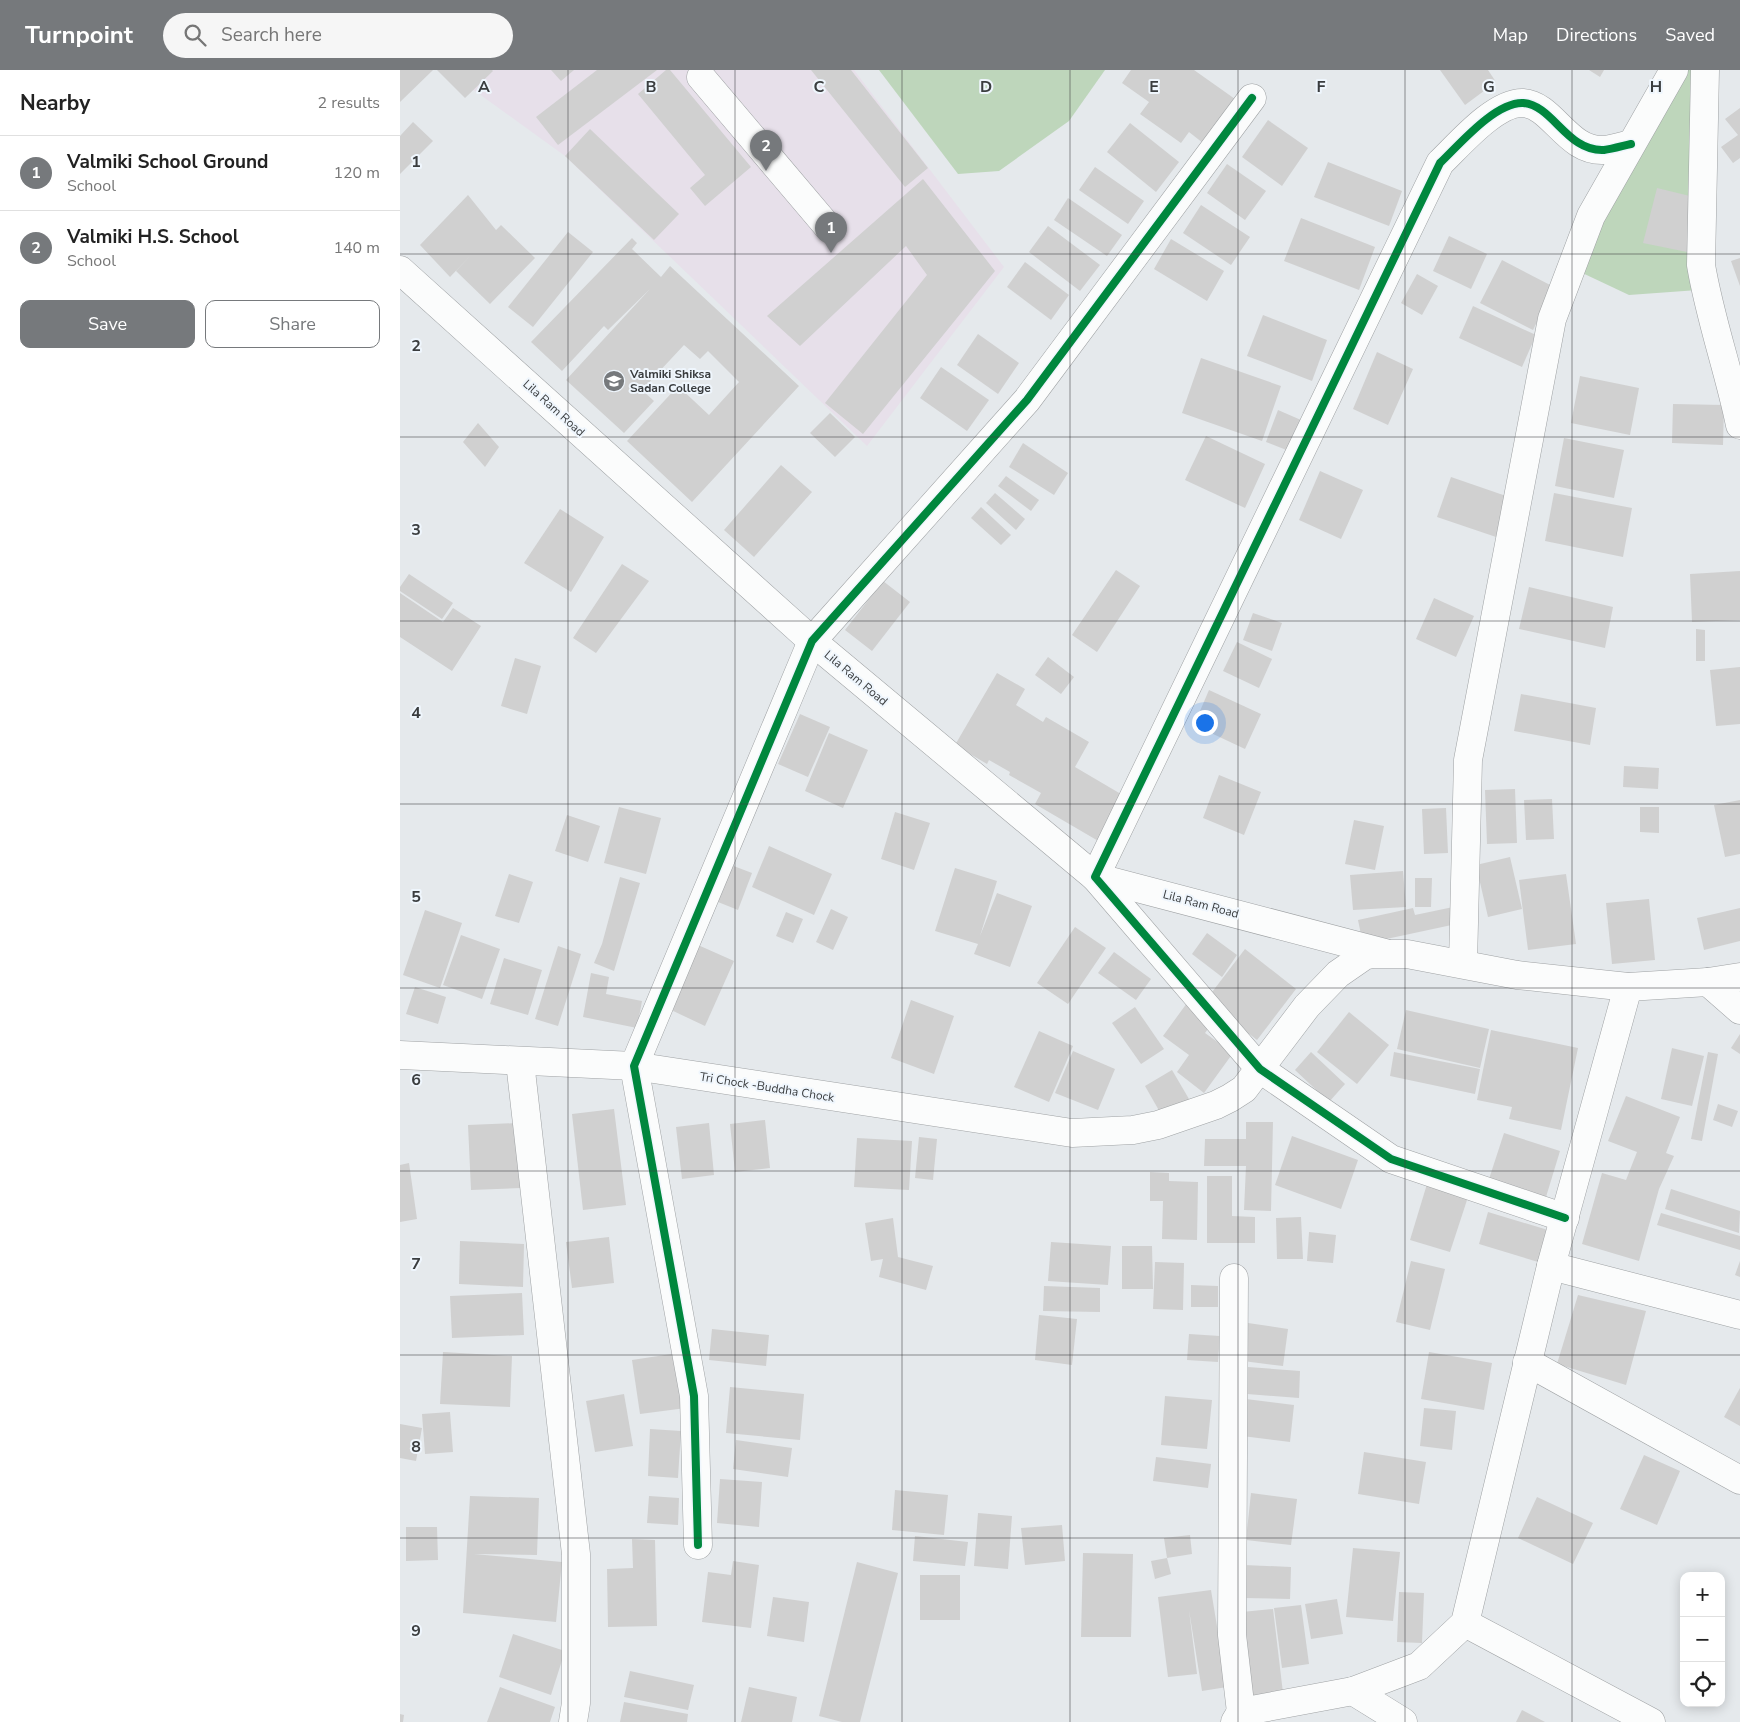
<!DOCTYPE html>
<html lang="en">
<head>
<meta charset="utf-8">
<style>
  :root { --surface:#fff; --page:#f6f6f6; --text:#222; --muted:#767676; --line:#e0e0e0; --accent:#76797c }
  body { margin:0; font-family:"Nunito Sans",sans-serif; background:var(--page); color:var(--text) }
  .controls { position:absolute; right:15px; bottom:15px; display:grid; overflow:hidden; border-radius:10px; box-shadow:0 2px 12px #0003 }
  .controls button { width:45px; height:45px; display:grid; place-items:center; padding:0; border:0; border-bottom:1px solid var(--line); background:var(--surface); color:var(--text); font:25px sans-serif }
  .you { position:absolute; left:804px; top:652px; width:18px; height:18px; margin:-12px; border:4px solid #fff; border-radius:50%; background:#1a73e8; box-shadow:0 0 0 8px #1a73e833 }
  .badge { display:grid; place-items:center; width:32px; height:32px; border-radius:50%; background:var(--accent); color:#fff; font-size:16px; font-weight:700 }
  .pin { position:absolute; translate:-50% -41px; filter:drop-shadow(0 1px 2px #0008) }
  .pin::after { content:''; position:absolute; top:26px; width:18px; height:15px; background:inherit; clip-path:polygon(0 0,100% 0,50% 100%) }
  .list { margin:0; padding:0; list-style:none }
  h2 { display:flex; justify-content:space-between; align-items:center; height:65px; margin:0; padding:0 20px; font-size:21px }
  h2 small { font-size:16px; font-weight:400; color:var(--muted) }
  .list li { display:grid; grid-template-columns:32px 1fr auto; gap:15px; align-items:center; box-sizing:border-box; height:75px; padding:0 20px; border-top:1px solid var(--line) }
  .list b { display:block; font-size:19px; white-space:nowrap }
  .list p { margin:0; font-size:16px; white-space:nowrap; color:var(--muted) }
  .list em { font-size:16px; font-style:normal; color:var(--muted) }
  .actions { display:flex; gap:10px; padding:15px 20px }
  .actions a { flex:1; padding:11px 0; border:1px solid var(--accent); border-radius:10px; text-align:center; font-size:18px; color:var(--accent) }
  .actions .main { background:var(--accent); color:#fff }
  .icon { flex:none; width:28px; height:28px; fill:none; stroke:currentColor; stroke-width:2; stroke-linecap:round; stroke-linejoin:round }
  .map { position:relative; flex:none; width:1340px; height:1652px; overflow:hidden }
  header { display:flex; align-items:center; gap:30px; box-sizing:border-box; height:70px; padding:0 25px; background:var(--accent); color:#fff }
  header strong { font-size:24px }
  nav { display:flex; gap:28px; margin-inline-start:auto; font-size:18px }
  .search { width:350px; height:45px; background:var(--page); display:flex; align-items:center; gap:12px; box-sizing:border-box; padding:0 18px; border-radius:28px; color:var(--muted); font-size:19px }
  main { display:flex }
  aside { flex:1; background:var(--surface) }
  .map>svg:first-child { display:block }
</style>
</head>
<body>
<header>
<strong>Turnpoint</strong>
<div class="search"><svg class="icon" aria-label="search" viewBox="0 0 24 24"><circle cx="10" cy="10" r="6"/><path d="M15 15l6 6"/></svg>Search here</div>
<nav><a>Map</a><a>Directions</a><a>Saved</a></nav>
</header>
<main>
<aside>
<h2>Nearby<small>2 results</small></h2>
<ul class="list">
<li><span class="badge">1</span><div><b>Valmiki School Ground</b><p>School</p></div><em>120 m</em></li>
<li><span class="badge">2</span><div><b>Valmiki H.S. School</b><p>School</p></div><em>140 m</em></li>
</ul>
<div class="actions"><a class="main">Save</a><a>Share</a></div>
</aside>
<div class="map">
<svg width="1340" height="1652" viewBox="0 0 1340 1652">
  <rect width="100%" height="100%" fill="#e5e9ec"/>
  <polygon fill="#e7e0ea" points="46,0 454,0 604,197 467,376 165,86"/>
  <g fill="#bed6bb">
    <polygon points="479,0 705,0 669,51 599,101 558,104"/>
    <polygon points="1282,0 1300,0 1298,220 1229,225 1176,200"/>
  </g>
  <g fill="#d0d0d0">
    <polygon points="0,0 33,0 0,32"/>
    <polygon points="37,0 92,0 93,1 65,28"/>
    <polygon points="151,0 174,0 161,11"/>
    <polygon points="197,0 257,0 158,75 136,47"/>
    <polygon points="266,0 270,0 351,97 305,136 290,118 305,105 238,24"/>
    <polygon points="411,0 451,0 528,98 505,117"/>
    <polygon points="731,0 794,0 835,29 803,73 789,62 781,73 740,44 749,32 722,13"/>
    <polygon points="1040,0 1088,0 1096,12 1065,35"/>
    <polygon points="1189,0 1204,0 1200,7"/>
    <polygon points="1340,38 1340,88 1333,93 1321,77 1338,65 1325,49"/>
    <polygon points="868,50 908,78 882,116 842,87"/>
    <polygon points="13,52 33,71 0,104 0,66"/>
    <polygon points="730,53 779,92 756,122 707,82"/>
    <polygon points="190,59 279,144 254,170 165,86"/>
    <polygon points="928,92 1002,121 989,156 914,127"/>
    <polygon points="827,94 866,121 845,150 807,123"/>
    <polygon points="695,97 744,131 728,154 679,120"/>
    <polygon points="523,109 595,201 463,364 425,333 527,205 506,176 400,276 367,246"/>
    <polygon points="1257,118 1294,127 1292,183 1243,173"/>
    <polygon points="68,125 96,160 101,155 135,188 90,234 56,201 72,184 50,207 20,175"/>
    <polygon points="668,128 722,165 707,186 654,150"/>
    <polygon points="801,135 850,167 831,195 783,163"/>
    <polygon points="901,148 975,177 959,220 884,191"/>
    <polygon points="648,156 700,195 680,221 629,182"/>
    <polygon points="168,162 193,182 133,257 108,237"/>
    <polygon points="1049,166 1087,184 1071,219 1033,201"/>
    <polygon points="232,168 237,173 232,179 261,207 270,196 399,316 292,432 227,371 278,316 309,345 339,312 308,281 300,289 284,275 242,320 254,331 224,363 166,310 250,219 208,260 204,256 162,301 131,272"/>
    <polygon points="771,169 824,201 807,231 754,199"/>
    <polygon points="1340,188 1340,216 1331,191"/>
    <polygon points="1102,190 1154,217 1133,260 1080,233"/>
    <polygon points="625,192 669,225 651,250 607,217"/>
    <polygon points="1017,204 1038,216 1022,245 1001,233"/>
    <polygon points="1073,236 1136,265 1122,297 1059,268"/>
    <polygon points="863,245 927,270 912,311 847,286"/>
    <polygon points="578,264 619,293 598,324 557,295"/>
    <polygon points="977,282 1013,299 988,355 953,339"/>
    <polygon points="801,288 881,316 862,371 782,343"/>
    <polygon points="541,297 589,330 567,361 520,328"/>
    <polygon points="1180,306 1239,318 1230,365 1171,353"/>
    <polygon points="1273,334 1324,335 1323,375 1272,373"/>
    <polygon points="878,340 901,350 889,381 866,372"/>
    <polygon points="430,343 455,367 435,387 410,363"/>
    <polygon points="78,353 99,377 85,397 63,372"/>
    <polygon points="806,366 865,394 845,438 785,410"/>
    <polygon points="1164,368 1224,380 1214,428 1155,416"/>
    <polygon points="623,373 668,403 654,425 609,397"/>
    <polygon points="381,395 412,422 354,487 324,460"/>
    <polygon points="920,401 963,420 941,469 899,450"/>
    <polygon points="606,406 639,430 631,441 598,416"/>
    <polygon points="1051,407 1109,427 1096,467 1037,447"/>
    <polygon points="595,423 625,449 616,460 586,433"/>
    <polygon points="1154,423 1232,438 1223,487 1145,471"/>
    <polygon points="581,437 611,465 601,475 571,448"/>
    <polygon points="160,439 204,467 171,522 124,493"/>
    <polygon points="222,494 249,511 196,583 173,568"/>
    <polygon points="716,500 740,516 697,582 672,565"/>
    <polygon points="1340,501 1340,550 1292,552 1290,504"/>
    <polygon points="9,504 53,533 42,549 0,521 0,517"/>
    <polygon points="483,511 510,532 472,581 445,560"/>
    <polygon points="1129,517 1213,537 1205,578 1119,559"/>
    <polygon points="0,523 43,552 53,538 81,556 52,601 0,567"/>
    <polygon points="1034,528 1074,546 1056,587 1016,569"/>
    <polygon points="853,543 882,553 872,581 843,570"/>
    <polygon points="1296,559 1305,560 1305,591 1296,591"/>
    <polygon points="837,572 872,589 859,618 823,601"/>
    <polygon points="648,587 674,607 661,624 635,605"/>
    <polygon points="115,588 141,596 127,644 101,636"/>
    <polygon points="1340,597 1340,654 1316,656 1310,600"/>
    <polygon points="597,603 625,619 616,635 643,652 646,647 689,672 675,697 726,727 700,772 635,734 641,723 609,705 610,702 589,690 587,694 555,675"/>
    <polygon points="809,620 861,644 845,679 794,655"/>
    <polygon points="1121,624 1196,638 1190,675 1114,661"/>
    <polygon points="400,644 430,657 408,707 378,694"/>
    <polygon points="429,663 468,680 443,738 405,721"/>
    <polygon points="1224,696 1259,698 1258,719 1223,717"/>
    <polygon points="819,705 861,722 844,765 803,748"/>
    <polygon points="1115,719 1117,773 1087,774 1085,720"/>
    <polygon points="1152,729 1154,769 1126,770 1124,730"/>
    <polygon points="1340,730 1340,784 1325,787 1314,735"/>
    <polygon points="219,737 261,748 246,804 204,793"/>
    <polygon points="1240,737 1259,737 1259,763 1240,762"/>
    <polygon points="1046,738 1048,783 1024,784 1022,739"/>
    <polygon points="495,742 530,753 514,800 481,789"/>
    <polygon points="167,745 200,756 188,792 155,781"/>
    <polygon points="954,750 984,756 975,800 945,794"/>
    <polygon points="369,776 432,804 414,845 352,817"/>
    <polygon points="1110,787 1122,839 1088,847 1076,795"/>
    <polygon points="331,795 352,803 338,840 318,832"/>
    <polygon points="555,798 597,811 580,866 597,823 632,836 610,897 574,884 578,874 535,861"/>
    <polygon points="1003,801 1006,837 953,840 950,805"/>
    <polygon points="109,804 133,812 119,853 95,846"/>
    <polygon points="1166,804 1176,874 1128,880 1119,810"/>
    <polygon points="220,807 240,813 214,901 194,893 202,874"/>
    <polygon points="1015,808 1032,808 1031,837 1015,837"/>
    <polygon points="1249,829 1255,890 1212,894 1206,833"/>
    <polygon points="1058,836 1061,853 963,874 958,850 1013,838 1015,845"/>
    <polygon points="1340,838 1340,871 1304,880 1297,848"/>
    <polygon points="431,839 448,847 433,880 416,872"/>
    <polygon points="25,840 62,853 40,918 3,905"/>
    <polygon points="386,842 403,849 393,873 376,866"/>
    <polygon points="675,857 706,878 668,934 637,913"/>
    <polygon points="807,863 837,885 822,907 792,884"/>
    <polygon points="61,865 100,879 82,929 43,915"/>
    <polygon points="298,875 334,891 305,956 269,939"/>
    <polygon points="158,876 181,884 158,956 135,949"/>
    <polygon points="845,879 896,919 857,970 806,930"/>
    <polygon points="714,882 751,909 736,930 698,903"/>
    <polygon points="104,888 142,900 128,945 90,934"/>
    <polygon points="191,903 209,907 206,924 242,931 237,958 183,947"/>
    <polygon points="15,917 46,927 38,954 6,944"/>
    <polygon points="511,930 554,946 534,1004 491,988"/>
    <polygon points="787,933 813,952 805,963 833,983 804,1023 777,1002 789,985 763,966"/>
    <polygon points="735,937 764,979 741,994 712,953"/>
    <polygon points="1006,940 1089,959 1080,998 997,979"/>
    <polygon points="949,942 989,975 957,1014 917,982"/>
    <polygon points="1091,960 1178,978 1161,1060 1109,1049 1112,1037 1077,1030"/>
    <polygon points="639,961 673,976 649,1032 614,1017"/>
    <polygon points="1340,964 1340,984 1331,978"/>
    <polygon points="1272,978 1304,986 1292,1036 1261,1029"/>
    <polygon points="673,981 715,999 698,1040 655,1023"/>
    <polygon points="911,982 945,1014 929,1032 895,1000"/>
    <polygon points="994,982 1080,999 1075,1024 990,1006"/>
    <polygon points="1308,982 1318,984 1302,1071 1291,1069"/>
    <polygon points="772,1000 789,1029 761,1044 745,1016"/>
    <polygon points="1226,1026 1280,1047 1266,1083 1274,1086 1259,1119 1239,1191 1182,1174 1202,1103 1226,1110 1237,1082 1208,1071"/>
    <polygon points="1318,1034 1338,1041 1332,1057 1313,1050"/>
    <polygon points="214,1039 226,1135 183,1140 172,1044"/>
    <polygon points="365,1050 370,1098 335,1102 330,1054"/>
    <polygon points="846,1052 873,1052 871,1141 844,1140 846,1096 804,1096 805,1069 846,1069"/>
    <polygon points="118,1053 120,1118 71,1120 68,1055"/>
    <polygon points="309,1053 314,1105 282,1109 276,1057"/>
    <polygon points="1104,1063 1160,1081 1146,1127 1089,1109"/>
    <polygon points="892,1066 958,1090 941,1139 875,1115"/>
    <polygon points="519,1067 537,1069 533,1110 515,1108"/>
    <polygon points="457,1068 512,1071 509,1120 454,1117"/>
    <polygon points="9,1093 17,1149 0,1152 0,1095"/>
    <polygon points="750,1102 769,1103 769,1111 798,1112 797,1170 762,1169 763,1131 750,1131"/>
    <polygon points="807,1106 832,1106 832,1146 855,1147 855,1173 807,1173"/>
    <polygon points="1027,1114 1068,1127 1050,1182 1010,1170"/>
    <polygon points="1271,1119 1340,1141 1339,1163 1265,1139"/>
    <polygon points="1088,1142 1148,1160 1138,1192 1079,1174"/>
    <polygon points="1261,1143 1340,1166 1340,1180 1257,1155"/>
    <polygon points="901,1147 903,1189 877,1189 876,1148"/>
    <polygon points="493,1148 498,1187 533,1196 526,1220 479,1207 483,1189 471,1191 465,1153"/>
    <polygon points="909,1162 936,1165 933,1193 907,1191"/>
    <polygon points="209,1167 214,1213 172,1218 166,1172"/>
    <polygon points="60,1171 124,1174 123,1217 59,1214"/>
    <polygon points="651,1172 711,1176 708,1215 648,1211"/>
    <polygon points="722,1176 752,1176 753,1219 722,1219"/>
    <polygon points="1011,1191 1045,1199 1030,1260 996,1252"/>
    <polygon points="1340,1191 1340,1207 1335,1205"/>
    <polygon points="755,1192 784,1193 783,1240 753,1239"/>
    <polygon points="791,1215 818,1216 818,1237 791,1237"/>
    <polygon points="644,1216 700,1218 700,1242 643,1241"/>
    <polygon points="122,1223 124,1265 52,1268 50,1226"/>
    <polygon points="1178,1225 1246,1241 1226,1315 1157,1294"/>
    <polygon points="639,1245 677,1249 672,1295 635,1290"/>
    <polygon points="848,1253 888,1259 883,1296 843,1291"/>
    <polygon points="312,1259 369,1265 366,1296 309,1290"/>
    <polygon points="789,1264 820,1266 818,1292 787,1290"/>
    <polygon points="43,1282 112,1286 110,1337 40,1334"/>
    <polygon points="1029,1282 1092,1293 1084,1340 1021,1329"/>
    <polygon points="278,1283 286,1338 240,1344 232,1290"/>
    <polygon points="848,1297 900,1301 899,1328 847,1324"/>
    <polygon points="330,1317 404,1324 400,1370 326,1363"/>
    <polygon points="1340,1318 1340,1356 1324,1347"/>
    <polygon points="224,1324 233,1376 195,1382 186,1331"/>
    <polygon points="765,1326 812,1330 807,1379 761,1375"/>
    <polygon points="846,1329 894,1335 890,1372 842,1366"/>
    <polygon points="1024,1338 1056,1341 1052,1380 1020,1376"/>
    <polygon points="50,1342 53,1382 25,1384 22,1344"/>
    <polygon points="0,1354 22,1358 16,1391 0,1388"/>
    <polygon points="250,1359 281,1361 278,1408 248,1406"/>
    <polygon points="336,1370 392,1378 388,1407 333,1399"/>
    <polygon points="964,1382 1026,1392 1019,1434 958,1424"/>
    <polygon points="1244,1385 1280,1401 1257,1455 1220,1439"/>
    <polygon points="756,1387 811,1394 808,1418 753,1411"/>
    <polygon points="320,1409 362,1412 359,1457 317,1453"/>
    <polygon points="495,1420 548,1425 544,1465 492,1460"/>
    <polygon points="851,1423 897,1429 891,1475 846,1470"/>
    <polygon points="70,1426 139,1428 137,1485 74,1484 162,1492 156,1552 63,1543"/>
    <polygon points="249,1426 279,1428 278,1455 247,1453"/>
    <polygon points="1137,1427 1193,1453 1173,1494 1118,1468"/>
    <polygon points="578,1443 612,1446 608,1499 574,1496"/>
    <polygon points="662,1455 665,1491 625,1495 621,1458"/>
    <polygon points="6,1457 37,1457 38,1490 6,1491"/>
    <polygon points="790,1465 792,1484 767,1488 764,1468"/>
    <polygon points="515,1466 568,1472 565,1496 513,1491"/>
    <polygon points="232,1469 255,1470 257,1556 208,1557 207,1499 233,1498"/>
    <polygon points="953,1478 1000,1482 993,1551 946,1547"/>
    <polygon points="683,1483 733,1484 731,1567 681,1567"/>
    <polygon points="767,1488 771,1504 755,1509 751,1491"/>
    <polygon points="333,1491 359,1495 351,1558 302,1552 308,1502 331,1505"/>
    <polygon points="457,1492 498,1503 460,1652 442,1652 419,1646"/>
    <polygon points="844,1495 891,1497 890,1529 844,1528"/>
    <rect x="520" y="1505" width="40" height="45"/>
    <polygon points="811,1520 827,1617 802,1621 789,1540 797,1604 768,1607 758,1527"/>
    <polygon points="999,1522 1024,1523 1022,1573 997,1572"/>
    <polygon points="373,1527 409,1532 404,1572 367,1566"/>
    <polygon points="937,1529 943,1564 911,1569 905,1534"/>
    <polygon points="901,1535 909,1594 882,1598 874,1538"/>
    <polygon points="873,1539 883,1623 852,1627 842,1542"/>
    <polygon points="113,1564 165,1581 151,1625 99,1607"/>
    <polygon points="230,1601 294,1615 288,1640 224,1627"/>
    <polygon points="100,1617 155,1637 150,1652 87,1652"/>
    <polygon points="349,1617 397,1627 392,1652 341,1652"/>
    <polygon points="224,1632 288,1644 287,1652 220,1652"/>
    <polygon points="1122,1640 1145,1652 1116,1652"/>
    <polygon points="0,1644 4,1645 3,1652 0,1652"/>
  </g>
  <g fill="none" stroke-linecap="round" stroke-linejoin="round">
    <g stroke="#9fa2a4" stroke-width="29">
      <g id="minor">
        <path d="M 1305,0 L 1301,195 C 1310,249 1329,301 1340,355"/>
        <polyline points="301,7 428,157"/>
        <polyline points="0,200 412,571 695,807 985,883"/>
        <polyline points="1063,894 1068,690 1152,249 1191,146 1274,0"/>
        <polyline points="1308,912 1340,940"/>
        <polyline points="0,985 234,996 672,1063 733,1060 758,1055 816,1035 830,1028 844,1019 907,936 938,904 964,886 972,884 1007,884 1117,905 1228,917 1308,912 1340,907"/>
        <polyline points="120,992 176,1484 176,1633 173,1652"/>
        <path d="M 1165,1148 L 991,1089 L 860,999 L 695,807 L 1040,93 C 1059,75 1095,32 1123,33 C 1153,35 1167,82 1204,80 C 1213,79 1222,76 1231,74"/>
        <polyline points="1151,1196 1340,1245"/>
        <polyline points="834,1208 832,1565 841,1642"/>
        <polyline points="1127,1292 1340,1410"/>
        <polyline points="298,1475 294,1326 234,996 412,571 627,330 852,28"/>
        <polyline points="1065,1553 1251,1652"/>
        <polyline points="953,1621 1003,1652"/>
        <polyline points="835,1652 841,1642 953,1621 1019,1596 1065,1553 1151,1196 1228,917"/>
      </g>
    </g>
    <use href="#minor" stroke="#fbfcfc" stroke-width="28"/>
    <g stroke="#eff6fd" stroke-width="11">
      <g id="cycleway">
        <path d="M 1165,1148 L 991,1089 L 860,999 L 695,807 L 1040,93 C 1059,75 1095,32 1123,33 C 1153,35 1167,82 1204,80 C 1213,79 1222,76 1231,74"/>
        <polyline points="298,1475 294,1326 234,996 412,571 627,330 852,28"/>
      </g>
    </g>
    <use href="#cycleway" stroke="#00873e" stroke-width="8"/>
  </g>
  <path fill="none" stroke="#3a3d3f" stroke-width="1" stroke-opacity="0.55" d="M 168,0 L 168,1652M 335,0 L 335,1652M 502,0 L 502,1652M 670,0 L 670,1652M 838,0 L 838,1652M 1005,0 L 1005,1652M 1172,0 L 1172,1652M 0,184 L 1340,184M 0,367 L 1340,367M 0,551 L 1340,551M 0,734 L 1340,734M 0,918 L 1340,918M 0,1101 L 1340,1101M 0,1285 L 1340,1285M 0,1468 L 1340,1468"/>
  <defs>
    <g id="university-disc" transform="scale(1.125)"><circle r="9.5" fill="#76797c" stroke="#eff6fd"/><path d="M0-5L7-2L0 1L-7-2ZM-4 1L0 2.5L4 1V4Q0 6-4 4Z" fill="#fff"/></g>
  </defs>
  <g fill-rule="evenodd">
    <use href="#university-disc" x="214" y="311"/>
  </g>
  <g text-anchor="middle" stroke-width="4" stroke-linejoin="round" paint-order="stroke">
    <g font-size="12" font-weight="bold" fill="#3a3d3f" stroke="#eff6fd" text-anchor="start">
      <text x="230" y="308">Valmiki Shiksa<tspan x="230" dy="14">Sadan College</tspan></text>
    </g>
    <g font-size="12" fill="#3a3d3f" stroke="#eff6fd">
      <text transform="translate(154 338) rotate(42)" y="4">Lila Ram Road</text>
      <text transform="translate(456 608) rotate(40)" y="4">Lila Ram Road</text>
      <text transform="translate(801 834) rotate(15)" y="4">Lila Ram Road</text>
      <text transform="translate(367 1017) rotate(9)" y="4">Tri Chock -Buddha Chock</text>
    </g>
  </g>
  <g font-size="16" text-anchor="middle" font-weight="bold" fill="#3a3d3f" stroke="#eff6fd" stroke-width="4" stroke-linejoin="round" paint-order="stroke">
    <text x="84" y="22">A</text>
    <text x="251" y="22">B</text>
    <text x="419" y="22">C</text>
    <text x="586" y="22">D</text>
    <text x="754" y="22">E</text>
    <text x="921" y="22">F</text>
    <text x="1089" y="22">G</text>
    <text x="1256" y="22">H</text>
    <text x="16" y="97">1</text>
    <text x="16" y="281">2</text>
    <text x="16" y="465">3</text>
    <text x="16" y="648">4</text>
    <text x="16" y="832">5</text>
    <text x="16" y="1015">6</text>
    <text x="16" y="1199">7</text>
    <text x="16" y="1382">8</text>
    <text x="16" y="1566">9</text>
  </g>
</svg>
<div class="controls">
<button>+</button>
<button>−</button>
<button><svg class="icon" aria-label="locate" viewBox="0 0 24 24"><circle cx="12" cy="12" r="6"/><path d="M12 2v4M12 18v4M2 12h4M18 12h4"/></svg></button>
</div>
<div class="you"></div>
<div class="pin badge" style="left:431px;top:183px">1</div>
<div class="pin badge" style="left:366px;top:101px">2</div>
</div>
</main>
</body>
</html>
